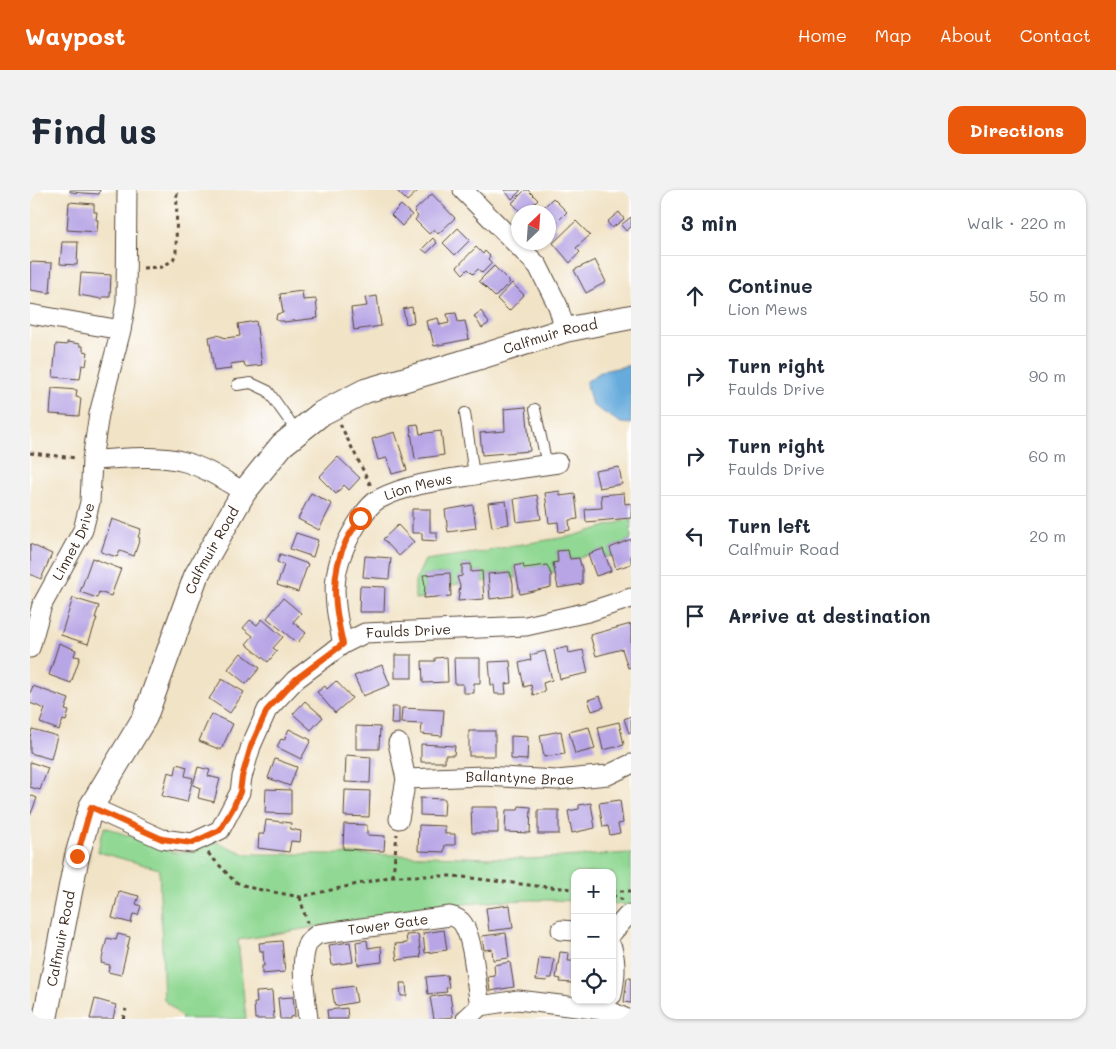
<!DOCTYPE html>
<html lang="en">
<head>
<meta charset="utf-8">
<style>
  :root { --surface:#fff; --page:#f2f2f3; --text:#1f2937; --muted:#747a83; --line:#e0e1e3; --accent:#ea580c }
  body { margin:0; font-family:Mali,sans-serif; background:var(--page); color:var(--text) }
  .controls { position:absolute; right:15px; bottom:15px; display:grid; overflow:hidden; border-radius:10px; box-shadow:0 1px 4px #0004 }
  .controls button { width:45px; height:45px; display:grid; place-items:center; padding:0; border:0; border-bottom:1px solid var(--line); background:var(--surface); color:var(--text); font:25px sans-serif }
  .compass { position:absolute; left:481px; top:15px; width:45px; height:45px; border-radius:50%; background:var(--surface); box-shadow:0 1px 4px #0004; rotate:25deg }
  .stop { position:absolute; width:15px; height:15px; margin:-11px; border:4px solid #ea580c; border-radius:50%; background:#fff }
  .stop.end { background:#ea580c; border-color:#fff; box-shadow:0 1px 5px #0008 }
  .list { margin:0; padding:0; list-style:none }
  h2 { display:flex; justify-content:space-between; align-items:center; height:65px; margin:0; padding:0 20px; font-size:21px }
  h2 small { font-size:16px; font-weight:400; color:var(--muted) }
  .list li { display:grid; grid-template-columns:32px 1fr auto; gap:15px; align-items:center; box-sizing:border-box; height:80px; padding:0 20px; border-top:1px solid var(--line) }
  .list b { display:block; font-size:19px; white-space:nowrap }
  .list p { margin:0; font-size:16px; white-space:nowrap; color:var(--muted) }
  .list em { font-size:16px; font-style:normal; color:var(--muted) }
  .icon { flex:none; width:28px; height:28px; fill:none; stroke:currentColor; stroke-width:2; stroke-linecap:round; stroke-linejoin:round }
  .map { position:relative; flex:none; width:601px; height:829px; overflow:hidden; border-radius:15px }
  header { display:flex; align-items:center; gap:30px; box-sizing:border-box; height:70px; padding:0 25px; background:var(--accent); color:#fff }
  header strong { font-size:24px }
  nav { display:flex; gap:28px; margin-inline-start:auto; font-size:18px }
  .intro { display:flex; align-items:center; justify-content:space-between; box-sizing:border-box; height:120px; padding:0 30px }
  h1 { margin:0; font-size:35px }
  .button { padding:12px 22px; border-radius:15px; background:var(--accent); color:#fff; font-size:18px; font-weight:700 }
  main { display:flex; gap:30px; padding:0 30px }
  aside { flex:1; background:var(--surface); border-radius:15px; box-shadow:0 1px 4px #0004 }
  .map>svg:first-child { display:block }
</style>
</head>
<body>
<header>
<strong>Waypost</strong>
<nav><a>Home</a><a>Map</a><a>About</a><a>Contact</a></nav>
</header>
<div class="intro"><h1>Find us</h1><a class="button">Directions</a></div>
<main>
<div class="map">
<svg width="601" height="829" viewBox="0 0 601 829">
  <rect width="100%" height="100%" fill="#fff"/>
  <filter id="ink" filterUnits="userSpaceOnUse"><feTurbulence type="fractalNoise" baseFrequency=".02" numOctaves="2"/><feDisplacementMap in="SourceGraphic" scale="10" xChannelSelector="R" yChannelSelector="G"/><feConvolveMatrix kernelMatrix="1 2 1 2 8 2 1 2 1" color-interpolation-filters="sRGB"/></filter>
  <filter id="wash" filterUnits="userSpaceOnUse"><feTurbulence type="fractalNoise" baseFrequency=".0096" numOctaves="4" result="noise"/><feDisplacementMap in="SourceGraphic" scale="20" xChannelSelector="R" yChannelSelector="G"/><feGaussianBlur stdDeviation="1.12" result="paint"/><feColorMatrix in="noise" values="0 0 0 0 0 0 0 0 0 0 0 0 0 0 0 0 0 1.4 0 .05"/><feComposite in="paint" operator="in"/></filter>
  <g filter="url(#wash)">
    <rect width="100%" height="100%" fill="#f1e3c6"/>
    <g fill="#90d893" stroke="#668158">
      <polygon points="601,329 601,349 580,358 582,366 576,367 573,359 549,368 540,369 538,360 527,361 528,372 523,373 525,382 521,383 516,375 494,378 492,374 484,376 486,388 482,388 480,382 458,384 458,391 453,392 452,381 441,382 441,374 432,375 432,386 428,387 429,394 422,395 420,383 393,385 395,396 394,408 385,409 385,391 395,370 453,362 480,356 543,346"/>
      <path d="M 75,637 L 142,662 L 160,662 L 187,652 L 215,664 L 330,664 L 497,669 L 601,663 L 601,715 L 582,714 L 582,683 L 545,683 L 545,711 C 433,704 318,733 208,750 L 216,829 L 151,829 L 152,827 L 134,810 L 129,679 L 68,662 L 71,646 Z"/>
    </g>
    <polygon fill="#66abdc" stroke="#506a7d" points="601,175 601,234 591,233 562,215 556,192 572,181"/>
    <g id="blocks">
      <g fill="#b7a5e5">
        <polygon points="40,0 70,0 69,4 40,2"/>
        <polygon points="366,0 389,0 377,11"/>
        <polygon points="474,0 491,0 482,9"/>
        <polygon points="495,0 498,0 508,10 496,22 491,22 482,13"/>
        <polygon points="402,4 425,28 408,44 404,39 399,44 385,30 388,26 384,22 385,20"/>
        <polygon points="523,8 537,22 523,36 527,40 518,49 518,22 509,22"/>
        <polygon points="39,12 64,14 64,22 67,22 66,30 68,30 67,42 37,40"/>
        <polygon points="371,15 382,25 372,36 361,25"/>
        <polygon points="589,22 594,29 582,38 577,32"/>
        <polygon points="601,27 601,37 596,41 591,35"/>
        <polygon points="546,31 560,45 546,58 550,62 540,73 523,53"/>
        <polygon points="428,38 440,50 425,65 413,53"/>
        <polygon points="403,48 407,53 397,63 392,59"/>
        <polygon points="32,52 48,52 47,75 30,74"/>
        <polygon points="446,57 453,64 455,61 460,66 458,69 462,73 452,83 448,79 443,84 438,79 433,84 427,77"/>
        <polygon points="565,70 576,92 556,103 544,80"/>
        <polygon points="0,72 22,73 20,103 0,100"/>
        <polygon points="464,76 480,92 465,107 449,91"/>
        <polygon points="51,83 81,85 80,107 72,107 72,109 49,105"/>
        <polygon points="482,93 494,105 479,121 467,109"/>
        <polygon points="272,101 273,110 286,109 288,128 254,132 254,131 248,131 246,129 247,124 253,123 250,104"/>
        <polygon points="347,106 351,136 324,140 321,118 337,116 335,108"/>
        <polygon points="382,117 384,132 376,134 373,119"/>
        <polygon points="451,121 459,133 452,138 444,126"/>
        <polygon points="426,123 428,132 435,131 439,149 404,156 400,139 398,140 396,131 408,128 410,135 419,133 417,124"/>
        <polygon points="226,131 232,175 215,177 214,172 200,174 201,179 184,181 179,147 187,145 196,148 210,146 208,134"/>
        <polygon points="37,152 50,154 50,156 53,156 53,161 58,162 56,176 52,175 50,189 23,187 26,154 37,155"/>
        <polygon points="22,198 47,200 46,207 51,208 49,226 20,224"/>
        <polygon points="496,217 500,261 452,265 450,243 475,241 474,219"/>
        <polygon points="388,234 390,244 411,241 414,265 385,269 380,235"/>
        <polygon points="365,242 377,280 362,284 357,268 348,270 342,249"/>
        <polygon points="308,267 330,288 319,300 314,295 306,304 289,287"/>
        <polygon points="589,277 592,294 569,298 565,281"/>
        <polygon points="530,301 530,306 545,304 548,329 539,330 540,340 529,342 528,332 519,333 515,303"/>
        <polygon points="281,303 302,314 289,340 268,329"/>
        <polygon points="594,303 595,314 601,313 601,328 556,332 555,319 572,318 571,305"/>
        <polygon points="507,305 511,329 487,332 484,309"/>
        <polygon points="476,311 479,334 462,337 458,313"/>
        <polygon points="443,315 446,338 418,342 415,320"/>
        <polygon points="382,319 400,319 400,342 407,342 407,351 392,350 392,343 382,343"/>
        <polygon points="82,329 111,339 108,347 110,348 104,366 90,361 87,367 71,362"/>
        <polygon points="368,335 384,352 369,366 353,349"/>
        <polygon points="266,343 288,350 283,367 260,359"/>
        <polygon points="601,349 601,374 586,379 580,358"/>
        <polygon points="0,354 22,364 11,389 0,384"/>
        <polygon points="573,359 581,381 566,386 558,364"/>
        <polygon points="538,360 540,369 549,368 552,379 552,394 528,398 523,373 528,372 527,361"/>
        <polygon points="250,364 278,374 268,402 247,395 254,375 247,372"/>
        <polygon points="335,366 361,368 359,389 333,387"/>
        <polygon points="62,368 91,379 81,406 69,402 67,408 50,402"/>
        <polygon points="441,374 441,382 452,381 454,409 428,411 430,396 427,387 432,386 432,375"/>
        <polygon points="493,374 494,378 517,375 521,384 521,397 490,404 485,376"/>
        <polygon points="480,382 483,393 483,406 460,409 458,384"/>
        <polygon points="420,383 421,406 394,408 395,395 393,385"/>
        <polygon points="330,396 355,397 354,422 329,422"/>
        <polygon points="43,408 69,416 65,428 67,428 58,454 31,445"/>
        <polygon points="253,408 271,423 263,432 276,443 267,453 237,428"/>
        <polygon points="232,429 253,447 243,458 247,461 238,472 216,454 223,446 213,438 220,430 227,435"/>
        <polygon points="601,434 601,477 598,478 592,459 566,466 560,445"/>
        <polygon points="29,453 46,460 44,466 50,467 41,493 19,485"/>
        <polygon points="538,457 539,463 553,460 558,483 530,489 524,460"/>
        <polygon points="515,461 522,490 513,493 515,502 503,505 501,495 494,497 489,473 501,470 500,465"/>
        <polygon points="211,463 230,478 216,494 198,479"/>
        <rect x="365" y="465" width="17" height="23"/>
        <polygon points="417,467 418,492 393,493 392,471 405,471 405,468"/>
        <polygon points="424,468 450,468 450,493 444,493 444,503 433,503 433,494 425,494"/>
        <polygon points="480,471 482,493 475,494 476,504 465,504 464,495 461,495 459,472"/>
        <polygon points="352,475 360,495 333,506 324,486"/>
        <polygon points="192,489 214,502 200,523 179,509"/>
        <polygon points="306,491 322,508 305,523 287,502 295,496 297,499"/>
        <polygon points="3,496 39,509 35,520 39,521 36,531 33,530 29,540 10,533 15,519 0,513 0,503"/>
        <polygon points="570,506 574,517 562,521 558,510"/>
        <polygon points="275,511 293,527 281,540 263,524"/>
        <polygon points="362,517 369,517 369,534 361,534"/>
        <polygon points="372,518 414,520 412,546 391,544 392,534 371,533"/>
        <polygon points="181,524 203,534 191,560 169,551"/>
        <polygon points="601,526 601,542 599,543 594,529"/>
        <polygon points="589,532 594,555 573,560 568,537"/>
        <polygon points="326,536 350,537 349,559 326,559"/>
        <polygon points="559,537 565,559 545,564 539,542"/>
        <polygon points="2,539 27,546 21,569 0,563 0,547"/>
        <polygon points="259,539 281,550 271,569 247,557 251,549 254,550"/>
        <rect x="439" y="541" width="26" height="25"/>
        <polygon points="531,541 535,564 514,567 510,545"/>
        <polygon points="481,546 498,547 497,570 481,569"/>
        <polygon points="391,554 425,556 424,565 415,565 415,572 391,572"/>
        <polygon points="316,565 341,567 340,593 315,592"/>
        <polygon points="245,569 267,577 260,596 238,588"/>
        <polygon points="0,572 18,578 10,600 0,597"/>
        <polygon points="147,574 157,577 155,586 163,588 157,612 132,606 138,582 145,584"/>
        <polygon points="168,577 180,580 178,586 190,589 184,612 168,608 170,598 163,595"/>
        <polygon points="236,599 261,600 261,624 235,623"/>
        <polygon points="315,600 340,601 339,627 314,626"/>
        <polygon points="0,605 7,608 0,626"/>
        <polygon points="390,608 415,609 414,626 390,625"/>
        <polygon points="590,610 593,633 588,634 590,643 580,645 578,636 573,637 569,613"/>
        <polygon points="561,613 565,638 542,643 538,621 549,619 549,615"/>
        <polygon points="489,616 501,617 500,643 475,642 476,620 488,620"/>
        <polygon points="441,617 468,617 468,643 442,643"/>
        <rect x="508" y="620" width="21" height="24"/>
        <polygon points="236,630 261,633 260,639 271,641 270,652 261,651 259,662 228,658 229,644 234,644"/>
        <polygon points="314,634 337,635 337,645 355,646 354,661 313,659"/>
        <polygon points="389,635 415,636 415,644 425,644 425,655 415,655 414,662 388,661"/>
        <polygon points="89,701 109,706 106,714 111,716 108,725 103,724 101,733 82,728"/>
        <polygon points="480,715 483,738 459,741 456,718"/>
        <polygon points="414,740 417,760 395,763 393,743"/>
        <polygon points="476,743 479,768 463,770 462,759 454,760 452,746"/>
        <polygon points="88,744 100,747 91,785 78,782 80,775 71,773 77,748 86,750"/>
        <polygon points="388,744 391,767 367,770 365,754 377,753 376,745"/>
        <polygon points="337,750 338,758 351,756 352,772 328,775 326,752"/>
        <polygon points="252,751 255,782 232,784 232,776 234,776 233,761 230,761 229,753"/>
        <polygon points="320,752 323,772 302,775 299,755"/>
        <polygon points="530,762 539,763 538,771 544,771 542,793 530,792 531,789 526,788"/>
        <polygon points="509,768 524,769 522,788 518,788 517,791 506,790"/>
        <polygon points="480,772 484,797 460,801 458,787 465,786 464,775"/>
        <polygon points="417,785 419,797 416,798 417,802 398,804 396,787"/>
        <polygon points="597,788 601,788 601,813 594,812"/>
        <polygon points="370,793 376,793 377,806 371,806"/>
        <polygon points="324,796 327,812 305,816 302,799"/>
        <polygon points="242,801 244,829 225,829 224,813 227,813 226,802"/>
        <polygon points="420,804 423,827 404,829 400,807"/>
        <polygon points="263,807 265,826 260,827 260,829 250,829 248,808"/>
        <polygon points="65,809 86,815 83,829 60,829"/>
        <polygon points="317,818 318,829 298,829 297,820"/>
      </g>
    </g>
  </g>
  <g filter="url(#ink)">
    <use href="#blocks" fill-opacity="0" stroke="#564637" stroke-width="1"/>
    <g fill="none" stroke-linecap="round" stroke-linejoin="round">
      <g stroke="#564637" stroke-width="12">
        <g id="service">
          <polyline points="207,195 221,193 238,201 268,243"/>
          <polyline points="505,219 517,275"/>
          <polyline points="435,223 444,285"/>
        </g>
      </g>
      <g stroke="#564637" stroke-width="21">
        <g id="minor">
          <polyline points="433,0 508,76 528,116 535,140"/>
          <polyline points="0,124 91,140"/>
          <path d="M 62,270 C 92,269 126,264 155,272 C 176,278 195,291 214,302"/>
          <path id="s1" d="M 313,454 C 302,405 299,379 327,334 C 332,326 341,313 349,309 C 379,294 413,290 445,285 C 473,281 500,277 528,273"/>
          <path id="s2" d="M 0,458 L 12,415 L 53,340 L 60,312 L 62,270 L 69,224 L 91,140 L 96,112 L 97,0"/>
          <polyline points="368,553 376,589 369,629"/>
          <path id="s3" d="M 376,589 L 454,586 L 527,590 L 578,585 L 601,574"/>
          <path id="s4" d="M 61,617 L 132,649 L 162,653 L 190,640 L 210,602 L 212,587 L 221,556 L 237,520 L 265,490 L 313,454 L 335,443 L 496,436 L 558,422 L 601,408"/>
          <polyline points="531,740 545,741"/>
          <polyline points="582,743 598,725"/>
          <path d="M 582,758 C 587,774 585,789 582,805"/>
          <path id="s5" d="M 278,829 C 276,809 269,774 277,755 C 279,750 284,747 288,744 L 420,726 C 425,727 430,729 433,734 C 444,750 446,795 450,816"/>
          <polyline points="436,829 450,816 488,810 580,821 597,829"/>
        </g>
      </g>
      <g stroke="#564637" stroke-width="26">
        <g id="tertiary">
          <path id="s6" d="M 15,829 L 47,666 L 61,617 L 115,527 L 166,386 L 214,302 L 252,255 L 292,223 L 335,201 L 431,173 L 535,140 L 601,127"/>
        </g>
      </g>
      <g stroke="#564637" stroke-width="3" stroke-dasharray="4 4" stroke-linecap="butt">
        <polyline points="113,78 132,77 143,70 146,63 147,0"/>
        <polyline points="310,234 341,296"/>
        <polyline points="0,263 46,268"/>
        <polyline points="178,663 205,692 222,698 270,707 363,686 424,686 507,696 545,699"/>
        <polyline points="363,686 367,644"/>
        <polyline points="582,701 601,701"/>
        <polyline points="582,705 593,710"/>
        <polyline points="270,707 277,733"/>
        <polyline points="93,829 96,819"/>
      </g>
      <use href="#service" stroke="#fff" stroke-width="10"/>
      <use href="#minor" stroke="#fff" stroke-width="19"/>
      <use href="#tertiary" stroke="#fff" stroke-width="24"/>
    </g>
  </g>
  <g fill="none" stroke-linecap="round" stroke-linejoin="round" filter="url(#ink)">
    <path stroke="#ea580c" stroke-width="6" d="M 47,666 L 61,617 L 132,649 L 162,653 L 190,640 L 203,618 L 210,602 L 212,587 L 221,556 L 237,520 L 265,490 L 313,454 C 305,419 299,386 316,351 C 320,343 326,336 330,328"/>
  </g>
  <g text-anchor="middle" stroke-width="4" stroke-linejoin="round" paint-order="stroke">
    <g font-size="14" fill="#3b2a1e" stroke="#fff">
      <text dy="5" stroke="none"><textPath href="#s6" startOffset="922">Calfmuir Road</textPath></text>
      <text dy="5" stroke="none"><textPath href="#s1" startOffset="200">Lion Mews</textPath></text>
      <text dy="5" stroke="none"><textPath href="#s2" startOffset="116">Linnet Drive</textPath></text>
      <text dy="5" stroke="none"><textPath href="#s6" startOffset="502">Calfmuir Road</textPath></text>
      <text dy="5" stroke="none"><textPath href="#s4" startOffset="438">Faulds Drive</textPath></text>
      <text dy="5" stroke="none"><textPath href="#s3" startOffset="114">Ballantyne Brae</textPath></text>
      <text dy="5" stroke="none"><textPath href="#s5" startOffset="161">Tower Gate</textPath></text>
      <text dy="5" stroke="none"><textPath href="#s6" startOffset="82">Calfmuir Road</textPath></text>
    </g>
  </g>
</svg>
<div class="controls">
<button>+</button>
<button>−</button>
<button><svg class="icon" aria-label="locate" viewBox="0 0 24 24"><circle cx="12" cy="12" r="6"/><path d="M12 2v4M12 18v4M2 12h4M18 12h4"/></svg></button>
</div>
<svg class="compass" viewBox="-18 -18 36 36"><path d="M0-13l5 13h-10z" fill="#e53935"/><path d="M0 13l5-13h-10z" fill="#747a83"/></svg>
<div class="stop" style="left:330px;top:328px"></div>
<div class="stop end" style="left:47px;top:666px"></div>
</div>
<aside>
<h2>3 min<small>Walk · 220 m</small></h2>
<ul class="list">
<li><svg class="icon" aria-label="ahead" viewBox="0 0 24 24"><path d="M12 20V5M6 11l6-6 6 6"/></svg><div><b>Continue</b><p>Lion Mews</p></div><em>50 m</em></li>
<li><svg class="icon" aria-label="right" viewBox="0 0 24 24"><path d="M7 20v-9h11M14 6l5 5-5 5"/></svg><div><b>Turn right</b><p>Faulds Drive</p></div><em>90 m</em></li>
<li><svg class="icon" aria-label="right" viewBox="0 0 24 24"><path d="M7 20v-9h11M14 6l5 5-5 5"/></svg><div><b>Turn right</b><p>Faulds Drive</p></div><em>60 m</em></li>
<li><svg class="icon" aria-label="left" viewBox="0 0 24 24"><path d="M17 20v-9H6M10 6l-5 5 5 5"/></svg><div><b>Turn left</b><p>Calfmuir Road</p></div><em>20 m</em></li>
<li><svg class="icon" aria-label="arrive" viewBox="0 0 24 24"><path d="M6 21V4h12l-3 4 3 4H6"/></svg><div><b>Arrive at destination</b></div></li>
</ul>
</aside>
</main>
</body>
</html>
